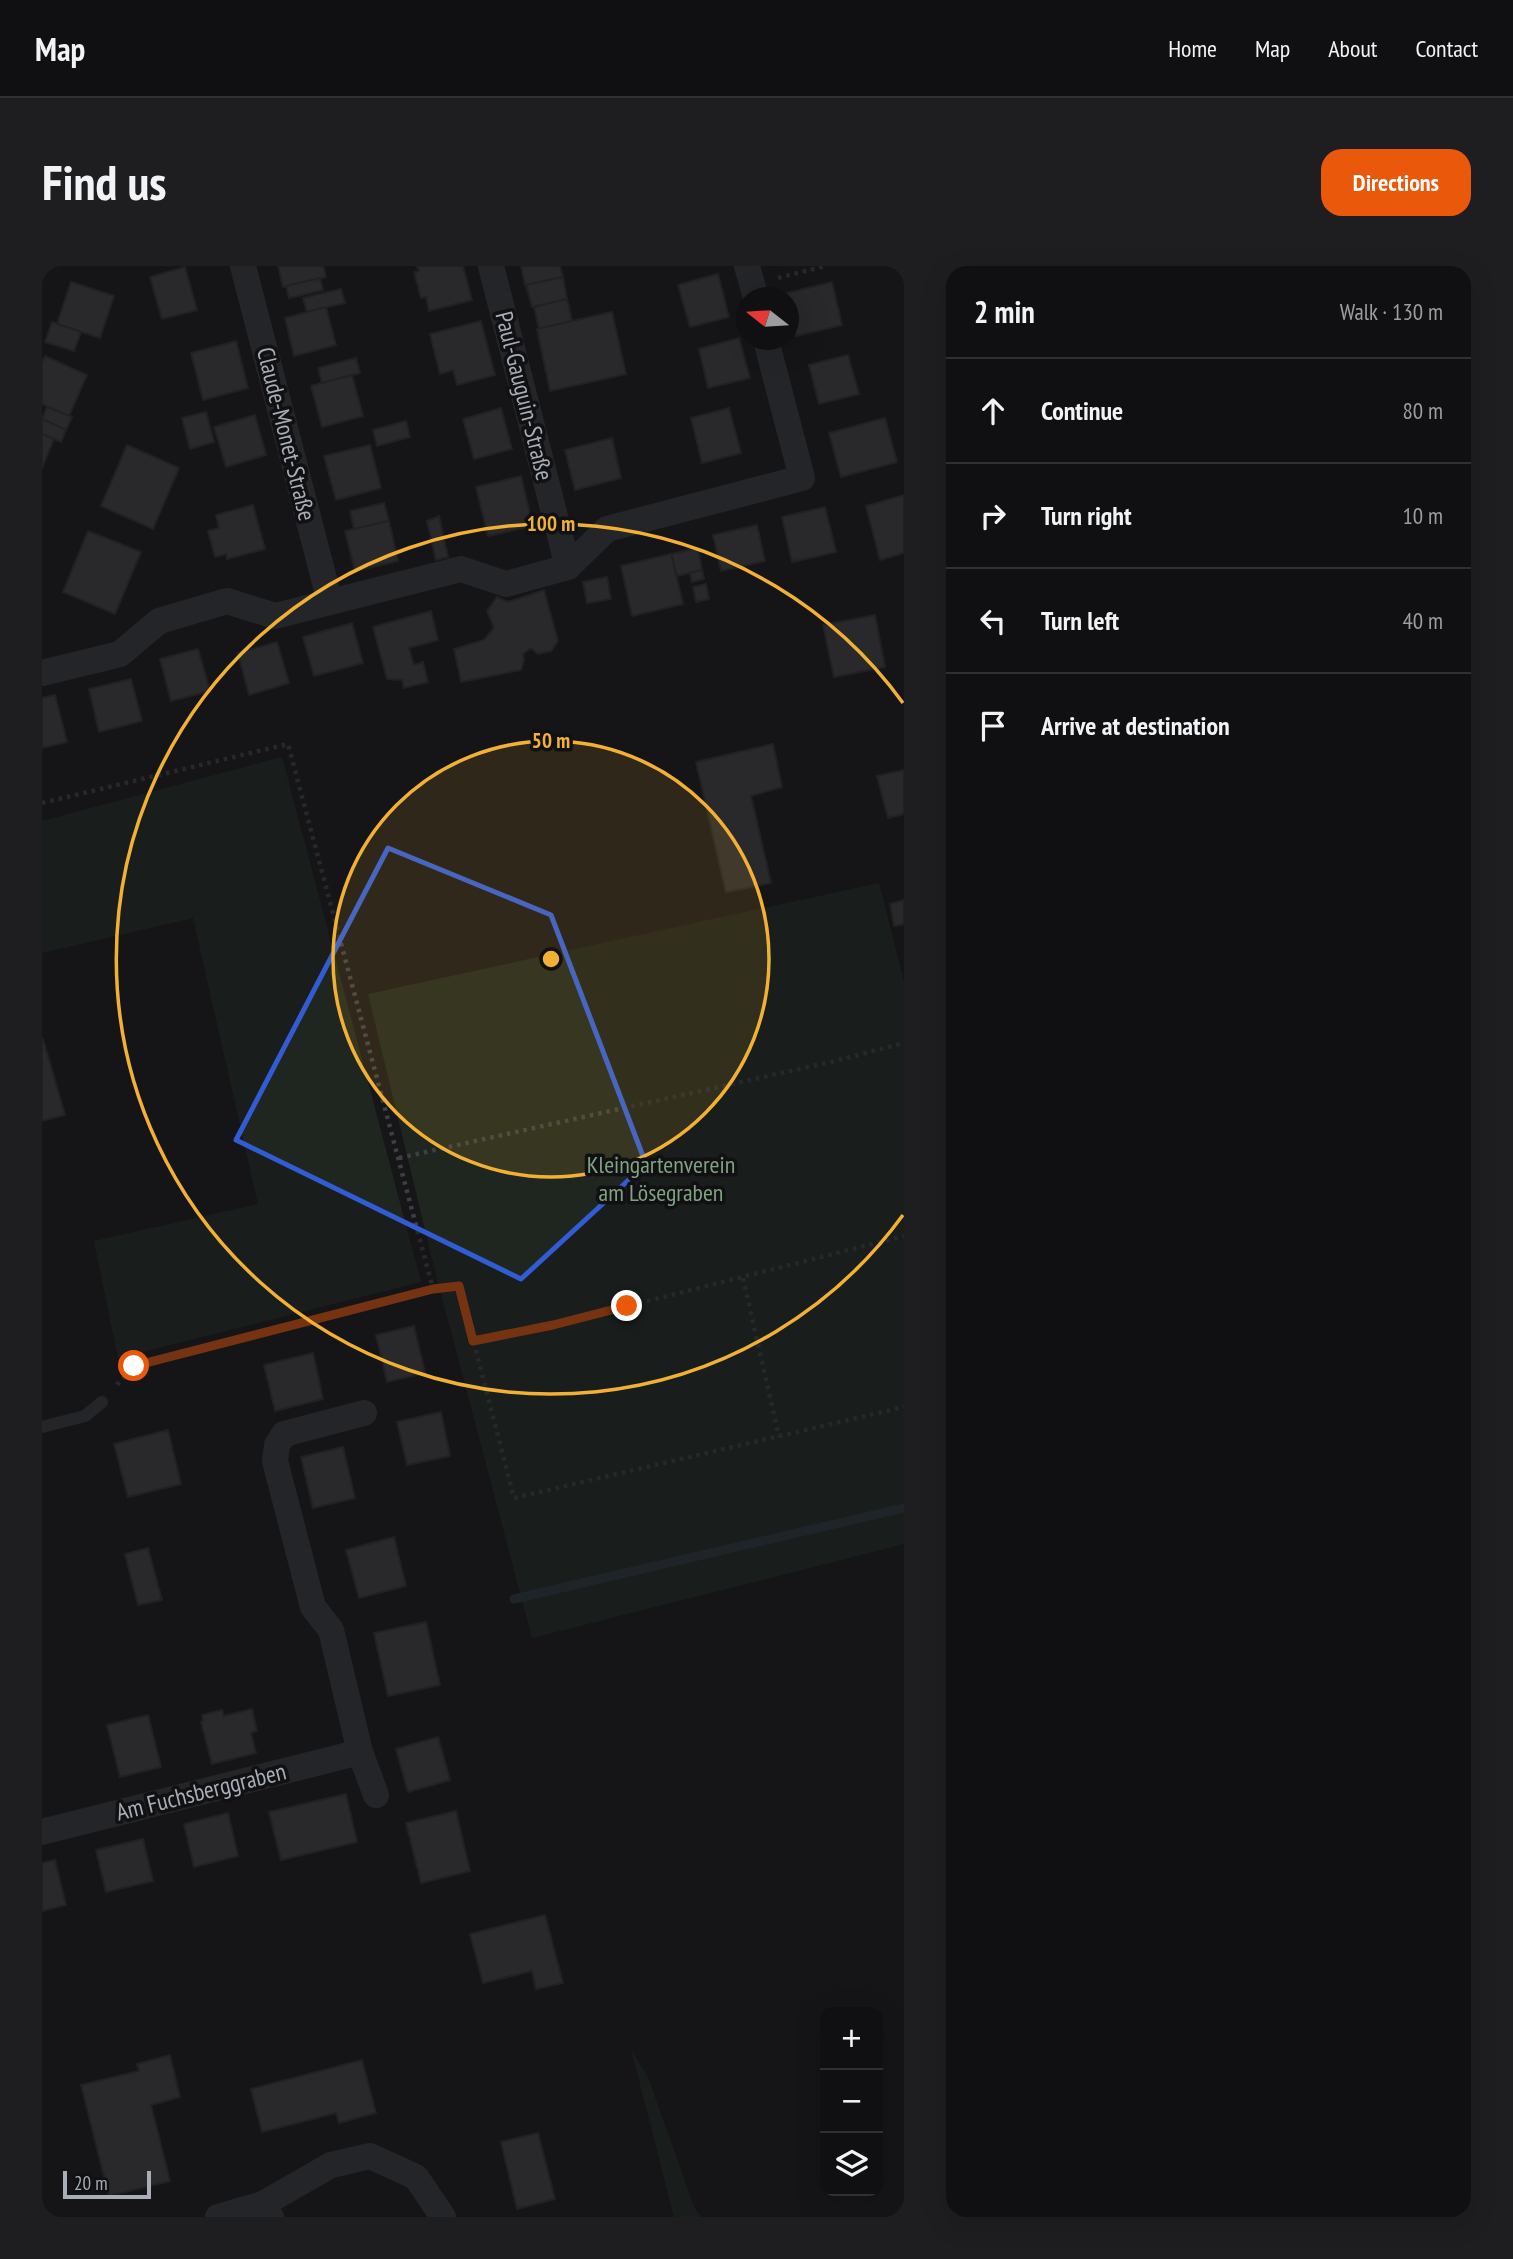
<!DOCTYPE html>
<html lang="en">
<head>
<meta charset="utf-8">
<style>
  :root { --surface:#101012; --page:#1e1e20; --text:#f1f3f6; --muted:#9c9d9f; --line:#303032; --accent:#ea580c }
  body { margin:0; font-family:"PT Sans Narrow",sans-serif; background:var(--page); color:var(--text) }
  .controls { position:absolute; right:21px; bottom:21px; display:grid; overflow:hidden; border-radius:14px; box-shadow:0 7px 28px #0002 }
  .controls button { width:63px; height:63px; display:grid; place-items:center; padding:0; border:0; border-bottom:2px solid var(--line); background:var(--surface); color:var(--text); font:35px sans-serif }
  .compass { position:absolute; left:694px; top:21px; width:63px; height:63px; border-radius:50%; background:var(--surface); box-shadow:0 7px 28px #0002; rotate:287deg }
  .scale { position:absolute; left:21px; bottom:18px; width:88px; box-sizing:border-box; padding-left:7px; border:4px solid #a8adb8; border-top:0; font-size:19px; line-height:24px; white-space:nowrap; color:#a8adb8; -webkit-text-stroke:5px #111113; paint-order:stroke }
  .stop { position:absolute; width:21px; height:21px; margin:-16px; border:5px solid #ea580c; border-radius:50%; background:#fff }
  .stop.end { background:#ea580c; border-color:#fff; box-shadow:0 2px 7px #0008 }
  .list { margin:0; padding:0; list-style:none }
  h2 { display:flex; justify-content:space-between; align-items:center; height:91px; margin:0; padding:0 28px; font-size:30px }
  h2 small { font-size:23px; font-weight:400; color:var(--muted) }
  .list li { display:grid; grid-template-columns:46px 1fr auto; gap:21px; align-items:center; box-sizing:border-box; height:105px; padding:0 28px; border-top:2px solid var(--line) }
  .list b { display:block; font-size:26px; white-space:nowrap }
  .list em { font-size:23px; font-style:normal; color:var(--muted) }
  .icon { flex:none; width:38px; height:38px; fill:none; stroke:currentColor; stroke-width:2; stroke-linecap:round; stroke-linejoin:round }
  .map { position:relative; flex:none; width:862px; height:1951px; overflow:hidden; border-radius:21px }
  header { display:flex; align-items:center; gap:42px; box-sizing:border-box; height:98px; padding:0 35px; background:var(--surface); border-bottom:2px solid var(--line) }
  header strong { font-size:33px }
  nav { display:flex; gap:38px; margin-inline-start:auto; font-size:24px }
  .intro { display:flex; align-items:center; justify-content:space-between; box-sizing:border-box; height:168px; padding:0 42px }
  h1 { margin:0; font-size:49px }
  .button { padding:18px 32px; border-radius:21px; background:var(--accent); color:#fff; font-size:24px; font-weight:700 }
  main { display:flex; gap:42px; padding:0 42px }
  aside { flex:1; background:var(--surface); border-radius:21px; box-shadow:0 7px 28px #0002 }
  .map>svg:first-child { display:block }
</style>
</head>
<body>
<header>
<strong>Map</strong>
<nav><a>Home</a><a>Map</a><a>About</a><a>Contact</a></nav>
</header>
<div class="intro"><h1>Find us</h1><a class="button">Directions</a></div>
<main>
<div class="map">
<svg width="862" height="1951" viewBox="0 0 862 1951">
  <rect width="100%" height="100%" fill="#161618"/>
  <g fill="#1e261f">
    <polygon points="240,491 379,1016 76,1092 52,975 216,938 151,652 0,687 0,555"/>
    <polygon points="837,617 862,716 862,1278 490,1372 393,1005 326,728"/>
    <polygon points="589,1783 607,1814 652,1941 659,1951 632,1951"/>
  </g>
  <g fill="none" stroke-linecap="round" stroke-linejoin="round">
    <polyline stroke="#2c353c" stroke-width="9" points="472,1333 862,1242"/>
  </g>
  <g fill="#404145" stroke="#303034" stroke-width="2">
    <polygon points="236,0 281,0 284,11 241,21"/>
    <polygon points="375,0 421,0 430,34 387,45 384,31 379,32 372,6 377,5"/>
    <polygon points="479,0 518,0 521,11 483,19"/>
    <polygon points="143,1 155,44 120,53 108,11"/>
    <polygon points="676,8 687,51 648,61 636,19"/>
    <polygon points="521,11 525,33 490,41 484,19"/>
    <polygon points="278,12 281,24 247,32 244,20"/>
    <polygon points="29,16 72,30 58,72 15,58"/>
    <polygon points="790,16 800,59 754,70 745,27"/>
    <polygon points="299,23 303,37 265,46 261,32"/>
    <polygon points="525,33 530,55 497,63 492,41"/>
    <polygon points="284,41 294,79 252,90 243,52"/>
    <polygon points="570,46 584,108 508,125 495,63"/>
    <polygon points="439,55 453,109 415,119 411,104 398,108 388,68"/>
    <polygon points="10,56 39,66 32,85 3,76"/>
    <polygon points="697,72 708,112 666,122 657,83"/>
    <polygon points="194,75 206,122 161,134 149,87"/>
    <polygon points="806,89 817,128 777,138 767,99"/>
    <polygon points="3,90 45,109 27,150 0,138 0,97"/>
    <polygon points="314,92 318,107 280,117 276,102"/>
    <polygon points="310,109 321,150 280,161 269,120"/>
    <polygon points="5,141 30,151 24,164 0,153"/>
    <polygon points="459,142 470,183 432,193 421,153"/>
    <polygon points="687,142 699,187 660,197 649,152"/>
    <polygon points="164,146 172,176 148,183 140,152"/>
    <polygon points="213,149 224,189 184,201 172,161"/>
    <polygon points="843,152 855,196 799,211 787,167"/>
    <polygon points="0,153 24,164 19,176 0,168"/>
    <polygon points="364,155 368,171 335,180 331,164"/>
    <polygon points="0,168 12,173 0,202"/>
    <polygon points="570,172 579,212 533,224 523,184"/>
    <polygon points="85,179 137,202 111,263 59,240"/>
    <polygon points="328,179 339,222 294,234 282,190"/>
    <polygon points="479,210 491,260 446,270 434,221"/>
    <polygon points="862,229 862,287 838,294 824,240"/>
    <polygon points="342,237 347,255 312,263 308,245"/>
    <polygon points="211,239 223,283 185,293 184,288 173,291 166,265 177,262 174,249"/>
    <polygon points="783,241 794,286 750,296 740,251"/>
    <polygon points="397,250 406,291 394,294 385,255"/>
    <polygon points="347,255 356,295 313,305 303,265"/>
    <polygon points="715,259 723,295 679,305 671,269"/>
    <polygon points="46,265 99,286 73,348 21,326"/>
    <polygon points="656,282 660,304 635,310 629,288"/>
    <polygon points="629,288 641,338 590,350 579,300"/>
    <polygon points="660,304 662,313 650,316 648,307"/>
    <polygon points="565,311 569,333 545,337 541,316"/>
    <polygon points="664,318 667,333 654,336 651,321"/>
    <polygon points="502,324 516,375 509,385 496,388 489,382 481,388 482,394 479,404 419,416 412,383 442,374 452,362 445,345 455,331 466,336"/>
    <polygon points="389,345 396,374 367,382 372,399 381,396 386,416 362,422 360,414 345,413 331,361"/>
    <polygon points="833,349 843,401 792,411 781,359"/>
    <polygon points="310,357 321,397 272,410 261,371"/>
    <polygon points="235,376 247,417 207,429 196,387"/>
    <polygon points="156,383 168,425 129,435 118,393"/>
    <polygon points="89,413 100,455 57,466 47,423"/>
    <polygon points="13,429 25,476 0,482 0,432"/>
    <polygon points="731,478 740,521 709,530 729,617 684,626 654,496"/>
    <polygon points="862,504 862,548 846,552 835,510"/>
    <polygon points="862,634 862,658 852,660 848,638"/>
    <polygon points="1,773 23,849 0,855 0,774"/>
    <polygon points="372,1060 383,1107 345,1116 334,1069"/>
    <polygon points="271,1087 281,1133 233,1145 222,1099"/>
    <polygon points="399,1146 408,1190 365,1199 355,1156"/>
    <polygon points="126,1164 139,1218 86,1231 72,1178"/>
    <polygon points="301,1181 313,1232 271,1242 259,1191"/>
    <polygon points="352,1271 364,1320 317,1332 304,1284"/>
    <polygon points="106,1282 120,1334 96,1339 83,1288"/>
    <polygon points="384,1356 398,1419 346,1430 332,1367"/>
    <polygon points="210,1443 215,1465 209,1467 214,1487 170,1498 159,1456 161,1455 160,1449 180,1444 182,1450"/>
    <polygon points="106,1449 119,1501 78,1511 65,1459"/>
    <polygon points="396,1471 408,1514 366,1526 354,1483"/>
    <polygon points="304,1528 315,1576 239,1594 227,1546"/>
    <polygon points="414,1545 428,1605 379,1617 364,1557"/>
    <polygon points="186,1547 196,1590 152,1601 142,1558"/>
    <polygon points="101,1573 111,1615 64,1626 54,1584"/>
    <polygon points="13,1594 24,1639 0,1645 0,1597"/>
    <polygon points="503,1649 521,1717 494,1723 490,1705 441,1717 428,1668"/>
    <polygon points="128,1789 138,1831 109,1839 128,1915 67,1930 39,1819 97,1805 95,1798"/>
    <polygon points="320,1794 334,1847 297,1857 294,1847 220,1866 209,1823"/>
    <polygon points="496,1867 513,1933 475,1943 459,1876"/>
  </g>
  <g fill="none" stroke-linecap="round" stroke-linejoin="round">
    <g stroke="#3d3f44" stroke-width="4.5" stroke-dasharray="3.5 5" stroke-linecap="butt">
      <polyline points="736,12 783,0"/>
      <polyline points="0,537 246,478 391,1023 92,1100 72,1122"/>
      <polyline points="357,892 789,796 862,777"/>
      <polyline points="701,1012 737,1171"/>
      <polyline points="391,1023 417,1019 472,1232 862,1141"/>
      <polyline points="431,1075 511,1059 862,970"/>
    </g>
    <polyline stroke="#37383d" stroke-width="12" points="0,1161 43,1150 60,1136"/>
    <g stroke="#37383d" stroke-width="26">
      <polyline points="201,0 288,336"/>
      <polyline points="449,0 526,301"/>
      <polyline points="705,0 714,32"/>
      <polyline points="0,407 78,388 117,355 185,335 233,350 419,303 464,318 526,301 565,263 760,212 724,74"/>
      <polyline points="322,1147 242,1168 235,1179 233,1195 271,1341 289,1364 318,1486 334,1529"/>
      <polyline points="0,1566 318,1486"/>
      <polyline points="221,1938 289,1899 328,1890 374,1911 401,1951"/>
      <polyline points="176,1951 221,1938 229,1951"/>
    </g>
  </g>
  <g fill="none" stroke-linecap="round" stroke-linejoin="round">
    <polyline stroke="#ea580c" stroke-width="9" points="92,1100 391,1023 417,1020 431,1075 511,1059 585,1040"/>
  </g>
  <path d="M0 0H862V1951H0ZM 346,582 L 509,649 L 604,898 L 479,1013 L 194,874 Z" fill="#161618" fill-opacity=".55" fill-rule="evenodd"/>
  <path fill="none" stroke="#325cd3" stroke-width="5" stroke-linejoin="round" d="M 346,582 L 509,649 L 604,898 L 479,1013 L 194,874 Z"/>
  <circle cx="509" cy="693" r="218" fill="#f2b134" fill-opacity=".12"/>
  <g fill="none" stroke="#f2b134" stroke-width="3.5">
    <circle cx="509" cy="693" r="218"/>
    <path d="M861 949A435 435 0 1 1 861 437"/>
  </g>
  <g text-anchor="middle" stroke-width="7" stroke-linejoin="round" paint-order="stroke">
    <g font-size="24" fill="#a8adb8" stroke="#111113">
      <text transform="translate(482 130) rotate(76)" y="8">Paul-Gauguin-Straße</text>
      <text transform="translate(244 168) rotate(76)" y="8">Claude-Monet-Straße</text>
      <text transform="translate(159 1526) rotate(-14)" y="8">Am Fuchsberggraben</text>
    </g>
    <g font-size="24" fill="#7fa381" stroke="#111113">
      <text x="619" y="907">Kleingartenverein<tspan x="619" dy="28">am Lösegraben</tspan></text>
    </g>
  </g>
  <circle cx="509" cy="693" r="10" fill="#f2b134" stroke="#111113" stroke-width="3.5"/>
  <g font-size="21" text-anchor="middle" font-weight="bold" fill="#f2b134" stroke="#111113" stroke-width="7" stroke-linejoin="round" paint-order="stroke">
    <text x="509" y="265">100 m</text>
    <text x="509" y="482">50 m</text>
  </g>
</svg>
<div class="controls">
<button>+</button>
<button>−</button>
<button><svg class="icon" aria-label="layers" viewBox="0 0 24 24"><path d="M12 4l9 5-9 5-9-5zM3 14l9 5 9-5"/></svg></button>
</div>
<svg class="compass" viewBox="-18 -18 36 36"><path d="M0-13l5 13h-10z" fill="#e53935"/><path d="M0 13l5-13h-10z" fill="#9c9d9f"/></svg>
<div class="scale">20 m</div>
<div class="stop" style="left:92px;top:1100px"></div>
<div class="stop end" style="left:585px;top:1040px"></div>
</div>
<aside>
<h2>2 min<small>Walk · 130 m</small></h2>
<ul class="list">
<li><svg class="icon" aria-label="ahead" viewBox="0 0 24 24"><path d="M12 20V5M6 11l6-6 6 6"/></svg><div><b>Continue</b></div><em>80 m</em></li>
<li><svg class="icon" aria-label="right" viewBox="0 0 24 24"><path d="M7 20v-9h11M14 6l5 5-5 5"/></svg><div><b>Turn right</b></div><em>10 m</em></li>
<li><svg class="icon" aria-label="left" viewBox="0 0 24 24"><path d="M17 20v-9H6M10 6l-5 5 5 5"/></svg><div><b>Turn left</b></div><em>40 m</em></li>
<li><svg class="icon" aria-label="arrive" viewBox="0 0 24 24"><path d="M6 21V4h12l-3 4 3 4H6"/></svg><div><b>Arrive at destination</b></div></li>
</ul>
</aside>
</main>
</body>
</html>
